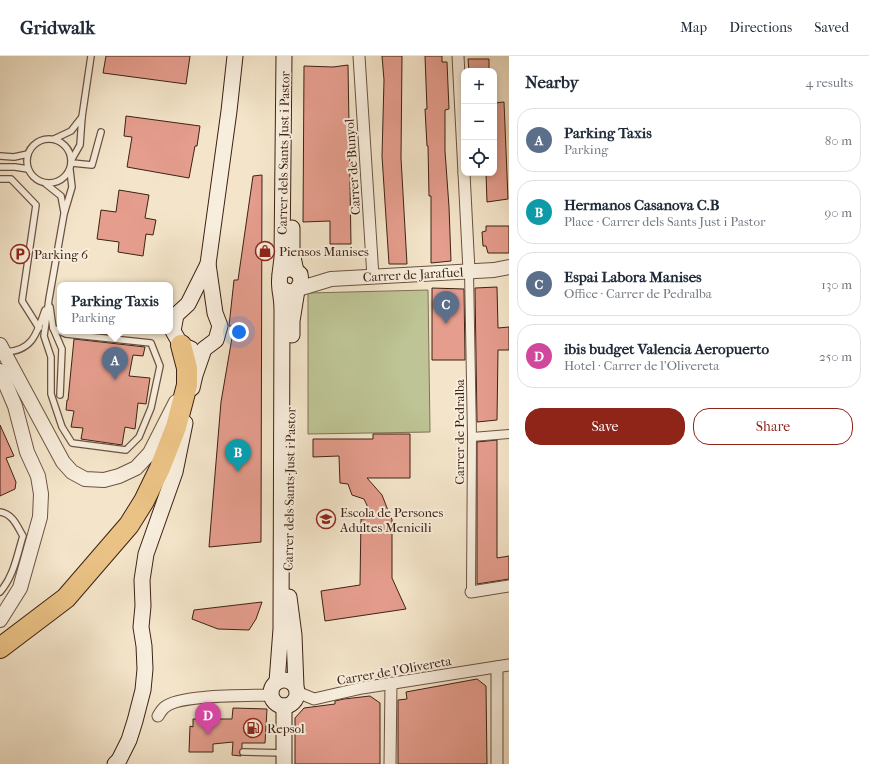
<!DOCTYPE html>
<html lang="en">
<head>
<meta charset="utf-8">
<style>
  :root { --surface:#fff; --page:#f6f6f7; --text:#1f2937; --muted:#747a83; --line:#e0e1e3; --accent:#8f2418 }
  body { margin:0; font-family:"IM FELL French Canon",serif; background:var(--page); color:var(--text) }
  .controls { position:absolute; right:12px; top:12px; display:grid; overflow:hidden; border-radius:8px; box-shadow:0 2px 6px #0003 }
  .controls button { width:36px; height:36px; display:grid; place-items:center; padding:0; border:0; border-bottom:1px solid var(--line); background:var(--surface); color:var(--text); font:20px sans-serif }
  .you { position:absolute; left:239px; top:276px; width:14px; height:14px; margin:-10px; border:3px solid #fff; border-radius:50%; background:#1a73e8; box-shadow:0 0 0 6px #1a73e833 }
  .badge { display:grid; place-items:center; width:26px; height:26px; border-radius:50%; background:var(--accent); color:#fff; font-size:13px; font-weight:700 }
  .pin { position:absolute; translate:-50% -33px; filter:drop-shadow(0 1px 2px #0008) }
  .pin::after { content:''; position:absolute; top:21px; width:14px; height:12px; background:inherit; clip-path:polygon(0 0,100% 0,50% 100%) }
  .popup { position:absolute; left:57px; top:226px; width:116px; height:52px; box-sizing:border-box; display:grid; place-content:center; border-radius:8px; background:var(--surface); filter:drop-shadow(0 1px 3px #0005); font-size:13px; white-space:nowrap; color:var(--muted) }
  .popup b { font-size:15px; color:var(--text) }
  .popup::after { content:''; position:absolute; left:50%; top:100%; margin-left:-8px; border:8px solid transparent; border-top-color:var(--surface) }
  .list { margin:0; padding:0; list-style:none }
  h2 { display:flex; justify-content:space-between; align-items:center; height:52px; margin:0; padding:0 16px; font-size:17px }
  h2 small { font-size:13px; font-weight:400; color:var(--muted) }
  .list li { display:grid; grid-template-columns:26px 1fr auto; gap:12px; align-items:center; box-sizing:border-box; height:64px; margin:0 8px 8px; padding:0 8px; border:1px solid var(--line); border-radius:16px }
  .list b { display:block; font-size:15px; white-space:nowrap }
  .list p { margin:0; font-size:13px; white-space:nowrap; color:var(--muted) }
  .list em { font-size:13px; font-style:normal; color:var(--muted) }
  .actions { display:flex; gap:8px; padding:12px 16px }
  .actions a { flex:1; padding:9px 0; border:1px solid var(--accent); border-radius:16px; text-align:center; font-size:14px; color:var(--accent) }
  .actions .main { background:var(--accent); color:#fff }
  .icon { flex:none; width:22px; height:22px; fill:none; stroke:currentColor; stroke-width:2; stroke-linecap:round; stroke-linejoin:round }
  .map { position:relative; flex:none; width:509px; height:708px; overflow:hidden }
  header { display:flex; align-items:center; gap:24px; box-sizing:border-box; height:56px; padding:0 20px; background:var(--surface); border-bottom:1px solid var(--line) }
  header strong { font-size:19px }
  nav { display:flex; gap:22px; margin-inline-start:auto; font-size:14px }
  main { display:flex }
  aside { flex:1; background:var(--surface) }
  .map>svg:first-child { display:block }
</style>
</head>
<body>
<header>
<strong>Gridwalk</strong>
<nav><a>Map</a><a>Directions</a><a>Saved</a></nav>
</header>
<main>
<div class="map">
<svg width="509" height="708" viewBox="0 0 509 708">
  <rect width="100%" height="100%" fill="#f4e5ca"/>
  <filter id="stains"><feTurbulence type="fractalNoise" baseFrequency=".005" numOctaves="4"/><feColorMatrix values="0 0 0 0 .2 0 0 0 0 .09 0 0 0 0 .02 0 0 0 .5 -.17"/></filter>
  <radialGradient id="worn" r=".72"><stop offset=".6" stop-color="#630" stop-opacity="0"/><stop offset="1" stop-color="#630" stop-opacity=".3"/></radialGradient>
  <polygon fill="#bec495" stroke="#7e7354" points="428,234 430,376 308,378 308,237"/>
  <g fill="#e59d8d" stroke="#3d2214">
    <polygon points="106,0 190,0 186,28 103,17"/>
    <polygon points="382,0 402,0 401,102 407,208 389,208 382,100 384,24"/>
    <polygon points="425,0 442,0 442,6 447,6 449,53 445,54 445,95 449,151 451,205 431,207 431,140 429,140 428,90 427,90 425,53 427,53"/>
    <polygon points="468,3 489,3 489,15 469,15"/>
    <polygon points="348,9 351,188 330,188 330,165 303,166 304,10 333,11"/>
    <polygon points="504,46 508,143 487,146 486,117 494,117 494,47"/>
    <polygon points="126,60 200,70 197,90 195,90 189,122 127,111 132,81 124,80"/>
    <polygon points="262,119 261,486 209,491 221,346 234,270 229,270 234,224 238,224 253,120"/>
    <polygon points="119,134 149,139 145,162 156,164 153,179 146,178 143,200 118,196 119,186 97,183 101,154 116,156"/>
    <polygon points="486,170 509,170 509,197 488,197 486,190 483,190 482,176 486,175"/>
    <polygon points="497,231 498,272 509,271 509,294 498,294 497,364 477,366 475,232"/>
    <polygon points="432,232 464,233 465,304 432,304"/>
    <polygon points="80,275 112,275 112,279"/>
    <polygon points="74,283 145,291 143,300 133,299 129,320 150,322 146,348 138,347 135,373 125,371 122,389 81,383 83,372 71,371 74,355 66,354 67,344 68,344"/>
    <polygon points="0,369 14,400 6,402 16,426 15,433 0,440"/>
    <polygon points="373,378 410,378 410,422 367,422 382,439 391,462 392,463 392,522 406,553 325,565 321,535 360,529 361,463 373,462 364,443 352,439 348,428 340,427 339,400 313,401 313,383 373,383"/>
    <polygon points="497,384 497,502 509,500 509,523 477,528 477,386"/>
    <polygon points="262,546 256,563 249,574 218,573 192,563 194,554"/>
    <polygon points="477,623 486,630 487,708 398,708 398,644 407,643 406,636"/>
    <polygon points="370,640 380,647 380,708 295,708 295,662 304,652 335,648 335,645 344,643"/>
    <polygon points="233,652 267,653 265,687 242,687 242,692 239,696 241,700 232,699 233,686 213,688 213,696 189,696 190,670 193,671 193,663 232,663"/>
  </g>
  <g fill="none" stroke-linecap="round" stroke-linejoin="round">
    <g stroke="#6b5342" stroke-width="8">
      <g id="service">
        <circle cx="49" cy="105" r="22"/>
        <polyline points="54,83 71,75 82,61"/>
        <polyline points="0,100 14,101 28,98"/>
        <polyline points="72,103 80,89 82,61 91,0"/>
        <polyline points="72,107 92,109 101,76"/>
        <polyline points="0,111 15,111 28,113"/>
        <polyline points="0,123 11,123 36,149 22,245 39,272"/>
        <polyline points="46,128 61,140 64,156"/>
        <polyline points="50,251 53,272 62,293 60,339"/>
        <polyline points="53,272 66,278 151,287 160,310 151,352 139,381 126,394 72,387 62,371 51,338 51,301 44,280 49,243 64,158 72,131 70,114"/>
        <path d="M 5,296 C 32,295 37,278 45,254"/>
        <path d="M 0,456 C 13,458 17,470 23,480 C 17,499 14,520 0,536"/>
        <polyline points="243,696 284,697"/>
      </g>
    </g>
    <g stroke="#6b5342" stroke-width="10">
      <g id="pedestrian">
        <polyline points="469,215 472,381 471,536"/>
        <polyline points="472,381 509,378"/>
      </g>
    </g>
    <g stroke="#6b5342" stroke-width="13">
      <g id="minor">
        <polyline points="359,0 373,221"/>
        <polyline points="458,0 464,117"/>
        <polyline points="464,117 469,215"/>
        <polyline points="471,536 509,530"/>
        <polyline points="297,636 314,643 362,632 509,609"/>
        <path d="M 158,660 C 160,657 162,653 165,651 C 180,638 251,640 272,639"/>
        <polyline points="390,708 391,627"/>
        <polyline points="497,708 497,611"/>
      </g>
    </g>
    <g stroke="#6b5342" stroke-width="16">
      <g id="tertiary">
        <polyline points="298,233 331,223 494,214 509,211"/>
        <polyline points="0,289 63,406 72,416 85,423 104,424 119,420 136,412 150,397 176,346"/>
        <polyline points="0,315 15,350 27,396 38,420 41,438 40,461 20,532 0,564"/>
      </g>
    </g>
    <g stroke="#3d2214" stroke-width="17">
      <g id="secondary">
        <polyline points="292,172 292,197 296,215"/>
        <polyline points="280,218 282,202 284,0"/>
        <polyline points="292,279 292,265 297,234"/>
        <polyline points="191,293 181,289 173,275 176,259 188,248 208,208"/>
        <polyline points="192,332 195,319 204,293 216,284 220,270 215,257 208,208 229,55 235,0"/>
        <polyline points="289,541 294,579 296,631"/>
        <circle cx="284" cy="637" r="13"/>
        <path d="M 277,626 L 281,573 L 282,254 C 282,247 281,240 280,234 C 279,223 277,212 293,213 L 300,218 L 301,226 L 297,234 C 290,237 285,236 280,230"/>
        <polyline points="284,650 284,708"/>
        <polyline points="115,708 119,704 129,684 135,665 143,634 145,613 144,590 141,571 143,550 142,524 146,498 175,416 185,367"/>
      </g>
    </g>
    <g stroke="#3d2214" stroke-width="22">
      <polyline id="motorway" points="0,592 66,542 129,469 144,445 160,412 176,371 187,329 187,312 181,289"/>
    </g>
    <use href="#service" stroke="#f8eedd" stroke-width="5.5"/>
    <use href="#pedestrian" stroke="#f8eedd" stroke-width="8"/>
    <use href="#minor" stroke="#f8eedd" stroke-width="11"/>
    <use href="#tertiary" stroke="#f8eedd" stroke-width="14"/>
    <use href="#secondary" stroke="#f8eedd" stroke-width="15"/>
    <use href="#motorway" stroke="#eac285" stroke-width="20"/>
  </g>
  <defs>
    <g id="shop-ring" transform="scale(1)"><circle r="9.5" fill="#f8eedd" stroke="#8f2418" stroke-width="1.5"/><path d="M-5-2.5h2.3a2.7 3.5 0 0 1 5.4 0H5L5.5 6h-11ZM-1.5-2.5h3a1.5 2.3 0 0 0-3 0Z" fill="#8f2418"/></g>
    <g id="parking-ring" transform="scale(1)"><circle r="9.5" fill="#f8eedd" stroke="#8f2418" stroke-width="1.5"/><path d="M-3.5-5.5H1a3.5 3.5 0 0 1 0 7H-1V5.5H-3.5ZM-1-3.4V-.6H.8a1.4 1.4 0 0 0 0-2.8Z" fill="#8f2418"/></g>
    <g id="school-ring" transform="scale(1)"><circle r="9.5" fill="#f8eedd" stroke="#8f2418" stroke-width="1.5"/><path d="M0-5L7-2L0 1L-7-2ZM-4 1L0 2.5L4 1V4Q0 6-4 4Z" fill="#8f2418"/></g>
    <g id="fuel-ring" transform="scale(1)"><circle r="9.5" fill="#f8eedd" stroke="#8f2418" stroke-width="1.5"/><path d="M-5.5-6h7V0h2V4h1.3V-2.5L3-4.5l.8-.8L6-3V5H2.5V1h-1V6h-7ZM-4.2-4.7v3.2H.2V-4.7Z" fill="#8f2418"/></g>
  </defs>
  <g fill-rule="evenodd">
    <use href="#shop-ring" x="265" y="195"/>
    <use href="#parking-ring" x="20" y="198"/>
    <use href="#school-ring" x="326" y="463"/>
    <use href="#fuel-ring" x="253" y="672"/>
  </g>
  <g text-anchor="middle" stroke-width="4" stroke-linejoin="round" paint-order="stroke">
    <g font-size="13" fill="#3d2214" stroke="#f8eedd">
      <text transform="translate(283 97) rotate(-89)" y="5">Carrer dels Sants Just i Pastor</text>
      <text transform="translate(352 111) rotate(-94)" y="5">Carrer de Bunyol</text>
      <text transform="translate(413 218) rotate(-3)" y="5">Carrer de Jarafuel</text>
      <text transform="translate(459 376) rotate(-90)" y="5">Carrer de Pedralba</text>
      <text transform="translate(289 433) rotate(-89)" y="5">Carrer dels Sants Just i Pastor</text>
      <text transform="translate(394 614) rotate(-10)" y="5">Carrer de l'Olivereta</text>
    </g>
    <g font-size="13" fill="#3d2214" stroke="#f8eedd" text-anchor="start">
      <text x="279" y="200">Piensos Manises</text>
      <text x="34" y="203">Parking 6</text>
      <text x="340" y="461">Escola de Persones<tspan x="340" dy="15">Adultes Menicili</tspan></text>
      <text x="267" y="677">Repsol</text>
    </g>
  </g>
  <rect width="100%" height="100%" filter="url(#stains)"/>
  <rect width="100%" height="100%" fill="url(#worn)"/>
</svg>
<div class="controls">
<button>+</button>
<button>−</button>
<button><svg class="icon" aria-label="locate" viewBox="0 0 24 24"><circle cx="12" cy="12" r="6"/><path d="M12 2v4M12 18v4M2 12h4M18 12h4"/></svg></button>
</div>
<div class="you"></div>
<div class="pin badge" style="left:115px;top:324px;background:#5c6f8a">A</div>
<div class="popup"><b>Parking Taxis</b>Parking</div>
<div class="pin badge" style="left:238px;top:416px;background:#0f9aa8">B</div>
<div class="pin badge" style="left:446px;top:268px;background:#5c6f8a">C</div>
<div class="pin badge" style="left:208px;top:679px;background:#d1479c">D</div>
</div>
<aside>
<h2>Nearby<small>4 results</small></h2>
<ul class="list">
<li><span class="badge" style="background:#5c6f8a">A</span><div><b>Parking Taxis</b><p>Parking</p></div><em>80 m</em></li>
<li><span class="badge" style="background:#0f9aa8">B</span><div><b>Hermanos Casanova C.B</b><p>Place · Carrer dels Sants Just i Pastor</p></div><em>90 m</em></li>
<li><span class="badge" style="background:#5c6f8a">C</span><div><b>Espai Labora Manises</b><p>Office · Carrer de Pedralba</p></div><em>130 m</em></li>
<li><span class="badge" style="background:#d1479c">D</span><div><b>ibis budget Valencia Aeropuerto</b><p>Hotel · Carrer de l'Olivereta</p></div><em>250 m</em></li>
</ul>
<div class="actions"><a class="main">Save</a><a>Share</a></div>
</aside>
</main>
</body>
</html>
